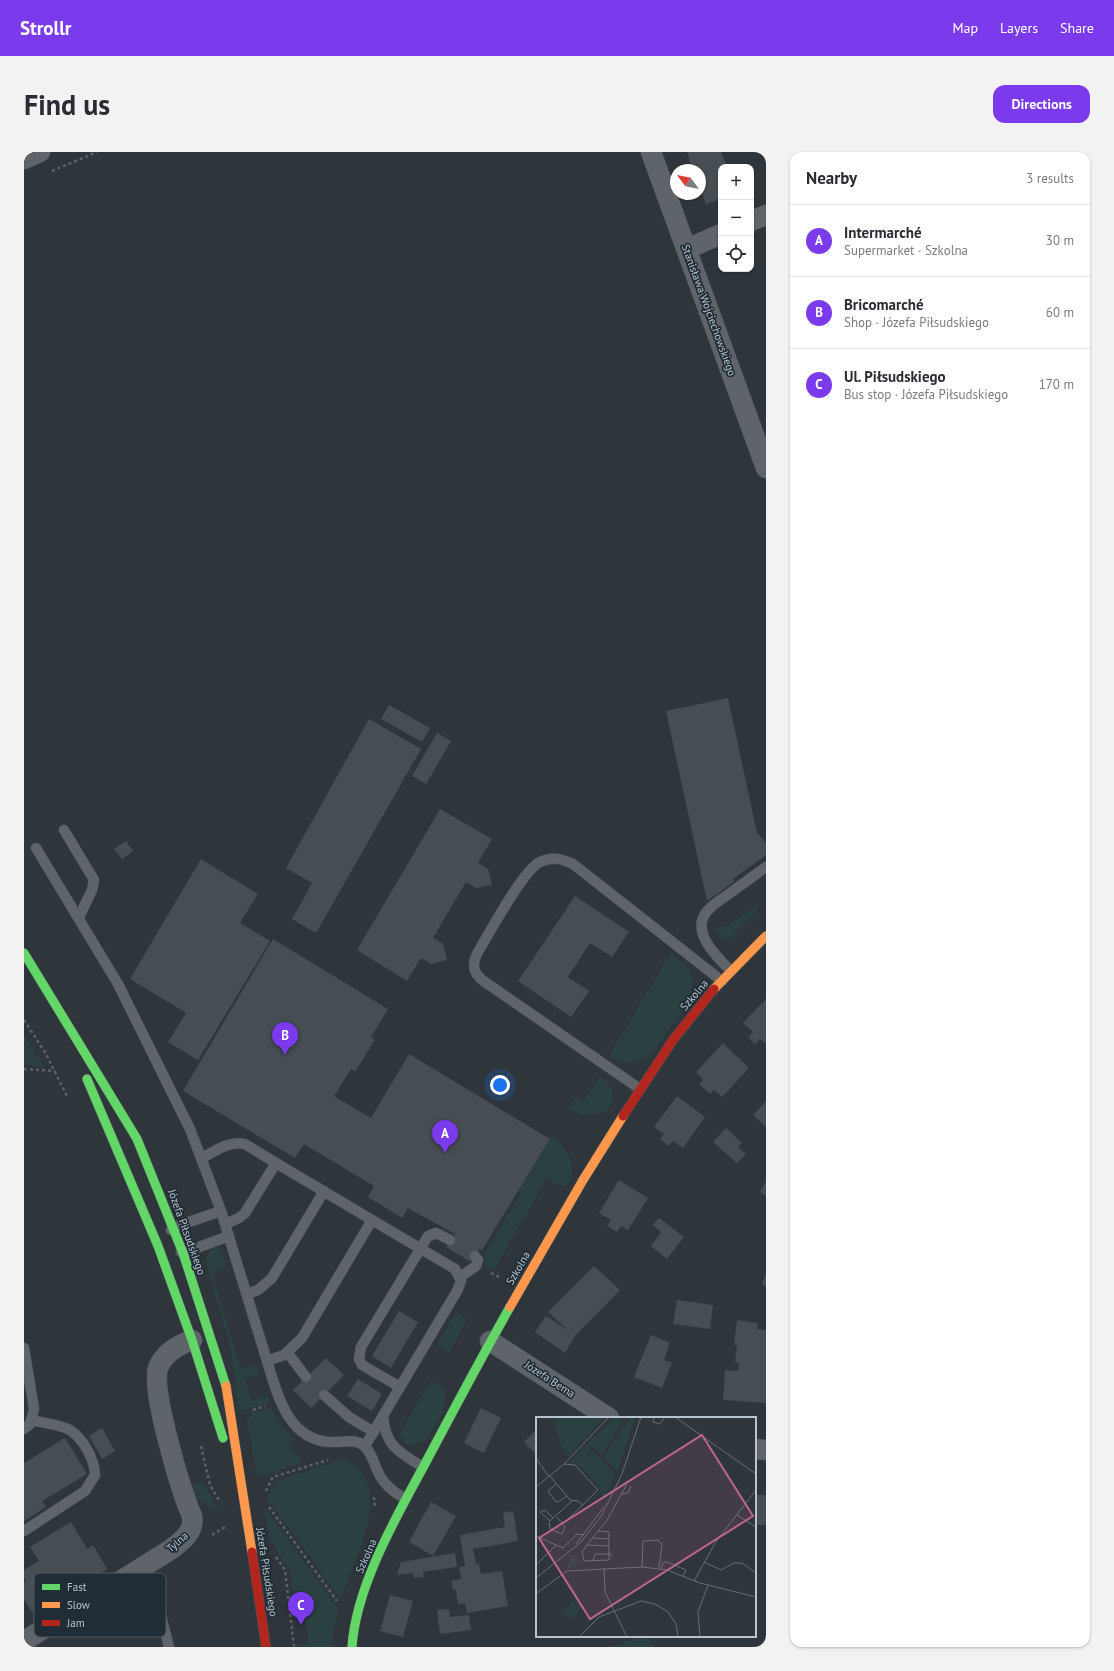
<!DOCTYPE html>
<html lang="en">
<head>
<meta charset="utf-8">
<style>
  :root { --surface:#fff; --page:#f2f2f3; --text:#2b2b33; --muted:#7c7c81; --line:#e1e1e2; --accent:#7c3aed }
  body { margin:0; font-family:"PT Sans",sans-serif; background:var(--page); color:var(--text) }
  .controls { position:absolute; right:12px; top:12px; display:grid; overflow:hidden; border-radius:8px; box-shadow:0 1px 3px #0004 }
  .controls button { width:36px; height:36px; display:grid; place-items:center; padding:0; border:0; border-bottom:1px solid var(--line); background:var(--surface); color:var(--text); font:20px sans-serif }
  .compass { position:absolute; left:646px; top:12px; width:36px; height:36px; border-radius:50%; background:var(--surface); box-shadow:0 1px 3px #0004; rotate:302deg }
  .you { position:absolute; left:476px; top:933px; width:14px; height:14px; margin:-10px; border:3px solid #fff; border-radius:50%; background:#1a73e8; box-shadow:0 0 0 6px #1a73e833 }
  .badge { display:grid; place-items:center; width:26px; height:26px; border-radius:50%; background:var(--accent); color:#fff; font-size:13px; font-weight:700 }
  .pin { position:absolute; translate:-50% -33px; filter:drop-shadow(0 1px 2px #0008) }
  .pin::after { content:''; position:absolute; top:21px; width:14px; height:12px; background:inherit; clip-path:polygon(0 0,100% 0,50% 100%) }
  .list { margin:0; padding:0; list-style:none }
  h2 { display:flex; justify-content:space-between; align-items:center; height:52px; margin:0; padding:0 16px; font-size:17px }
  h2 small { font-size:13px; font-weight:400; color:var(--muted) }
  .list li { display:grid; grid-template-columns:26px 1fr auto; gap:12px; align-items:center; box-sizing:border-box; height:72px; padding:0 16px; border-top:1px solid var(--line) }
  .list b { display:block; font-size:15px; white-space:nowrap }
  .list p { margin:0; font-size:13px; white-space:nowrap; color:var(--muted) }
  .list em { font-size:13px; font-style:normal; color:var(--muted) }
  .icon { flex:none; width:22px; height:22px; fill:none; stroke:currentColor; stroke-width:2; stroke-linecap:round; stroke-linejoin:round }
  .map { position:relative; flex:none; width:742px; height:1495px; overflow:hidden; border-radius:12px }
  header { display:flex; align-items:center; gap:24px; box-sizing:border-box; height:56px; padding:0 20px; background:var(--accent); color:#fff }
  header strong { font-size:19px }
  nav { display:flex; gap:22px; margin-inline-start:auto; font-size:14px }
  .intro { display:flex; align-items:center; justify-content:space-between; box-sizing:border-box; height:96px; padding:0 24px }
  h1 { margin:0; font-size:28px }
  .button { padding:10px 18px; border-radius:12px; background:var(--accent); color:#fff; font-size:14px; font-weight:700 }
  main { display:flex; gap:24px; padding:0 24px }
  aside { flex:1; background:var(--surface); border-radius:12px; box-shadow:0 1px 3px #0004 }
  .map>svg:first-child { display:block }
</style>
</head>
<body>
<header>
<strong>Strollr</strong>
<nav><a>Map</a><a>Layers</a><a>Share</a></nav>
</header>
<div class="intro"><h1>Find us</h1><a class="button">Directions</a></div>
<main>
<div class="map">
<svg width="742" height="1495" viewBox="0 0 742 1495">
  <rect width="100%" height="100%" fill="#2e363c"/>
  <g fill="#2b4141">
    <polygon points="733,753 735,756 703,789 696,785 690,778 705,773"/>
    <polygon points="647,801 666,818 669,830 665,849 625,904 614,909 602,911 585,904"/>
    <polygon points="0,883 20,915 0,913"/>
    <path d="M 576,924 L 588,936 C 595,965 563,967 544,958 L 551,946 L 559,951 Z"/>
    <path d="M 529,983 C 542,996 552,1011 546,1030 L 539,1035 L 523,1026 L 470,1118 L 464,1114 L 459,1105 L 497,1041 L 495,1039 Z"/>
    <polygon points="189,1095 194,1095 198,1098 203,1115 188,1121 217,1217 233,1212 235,1221 221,1227 227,1249 243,1243 246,1251 215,1259 207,1197 183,1115 183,1104"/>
    <polygon points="432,1160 443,1167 425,1201 413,1194"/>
    <path d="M 407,1229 C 411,1231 415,1233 418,1236 C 430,1250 409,1277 402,1289 L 384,1293 L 380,1290 L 376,1281 Z"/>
    <polygon points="247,1256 257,1274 270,1286 263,1296 278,1306 274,1312 233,1325 223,1268 229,1261"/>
    <path d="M 320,1307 C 375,1336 328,1406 317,1447 L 243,1346 L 252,1329 Z"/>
    <polygon points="179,1330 195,1359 170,1345 163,1334"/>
    <polygon points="239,1353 314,1457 310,1475 309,1495 275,1495 275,1493 284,1491 279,1447 269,1448 266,1419 246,1387"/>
    <polygon points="617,1484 626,1484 630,1495 586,1495"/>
  </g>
  <g fill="#474e53">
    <polygon points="663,0 697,0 703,15 697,15 697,47 682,52 676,36 676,18 669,18"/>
    <polygon points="704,546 733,681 742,691 742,703 709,727 711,729 683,749 642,559"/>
    <polygon points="365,553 406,576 398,590 357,567"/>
    <polygon points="345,567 397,597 292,781 268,767 288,731 262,716"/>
    <polygon points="413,581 427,589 402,632 388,624"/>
    <polygon points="416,657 468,687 454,711 464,717 468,733 452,736 442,730 409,786 419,792 423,808 407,812 397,806 383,829 333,798"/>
    <polygon points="102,689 109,699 98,707 90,697"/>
    <polygon points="177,707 234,742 216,771 246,789 174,908 144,890 162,861 106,827"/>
    <polygon points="551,744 605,780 588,805 566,791 544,825 565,839 547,865 494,829"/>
    <polygon points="249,787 364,857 347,885 351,888 331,920 327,917 310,944 347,966 385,902 526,987 458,1098 455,1097 447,1110 422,1095 431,1082 384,1056 378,1066 344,1045 350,1034 280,992 271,1006 159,939"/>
    <polygon points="742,847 742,892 736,887 731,892 724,885 729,880 719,871"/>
    <polygon points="699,891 725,916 698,945 690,938 686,942 675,932 679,928 672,920"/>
    <polygon points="653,944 681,965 659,996 649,989 645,994 636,987 640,982 630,975"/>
    <polygon points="742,949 742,975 729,963"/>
    <polygon points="702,976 718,991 714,995 722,1002 713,1011 689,990"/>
    <polygon points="595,1028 624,1046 604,1078 597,1074 593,1080 583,1074 587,1068 575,1061"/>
    <polygon points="742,1029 742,1044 736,1040"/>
    <polygon points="635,1066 660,1085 643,1107 627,1094 637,1080 629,1073"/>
    <polygon points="570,1114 596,1138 551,1184 541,1201 511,1180 522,1164 544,1178 524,1160"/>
    <polygon points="742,1122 742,1134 738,1132"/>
    <polygon points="653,1148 689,1153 686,1177 649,1172"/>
    <polygon points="375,1159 394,1170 367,1216 348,1204"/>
    <polygon points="713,1168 734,1171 733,1177 742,1178 742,1251 699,1248 701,1218 714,1219 715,1211 711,1210 713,1193 710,1193"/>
    <polygon points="627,1183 646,1191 640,1208 648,1211 638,1236 610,1225"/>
    <polygon points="302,1206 320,1223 287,1256 269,1238"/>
    <polygon points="334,1227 358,1242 348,1259 323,1244"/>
    <polygon points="457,1256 477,1266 460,1301 440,1291"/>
    <polygon points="78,1276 91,1299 78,1307 65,1284"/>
    <polygon points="513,1277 513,1299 511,1301 500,1290"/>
    <polygon points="41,1286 63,1322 18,1349 22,1355 0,1369 0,1311"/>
    <rect x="731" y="1343" width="11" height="30"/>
    <polygon points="407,1350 432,1364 409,1404 385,1390"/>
    <polygon points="489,1359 494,1389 449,1397 452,1412 455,1411 457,1422 478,1419 484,1454 443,1461 441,1451 434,1453 432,1438 429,1438 427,1429 437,1427 435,1415 441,1414 436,1383 481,1375 479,1361"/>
    <polygon points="47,1370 63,1397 69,1393 83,1417 8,1460 0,1447 0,1431 2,1430 0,1426 0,1418 15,1409 6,1395"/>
    <polygon points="431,1401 433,1415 399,1420 400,1425 390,1426 389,1421 373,1423 377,1410"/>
    <polygon points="366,1443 389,1449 379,1485 356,1479"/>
    <polygon points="425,1457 426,1465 445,1463 447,1478 416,1482 413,1458"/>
  </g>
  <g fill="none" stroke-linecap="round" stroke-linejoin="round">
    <g stroke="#4c5256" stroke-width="11">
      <g id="lane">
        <polyline points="40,678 70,728 68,738 55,765"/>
        <polyline points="12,696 94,832 166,977 197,1059 243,1209 260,1203 278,1186 348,1068 252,1011 221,1061 215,1066 201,1072"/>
        <path d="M 707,819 C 694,806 668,782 681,762 C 686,754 695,749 702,744 C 716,734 729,724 742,715"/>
        <path d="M 616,937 L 461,830 C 449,822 447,813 454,800 C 466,780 499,718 516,710 C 528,704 538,707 549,712 L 698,829"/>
        <path d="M 178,1006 C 191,999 206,988 221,992 L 252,1011"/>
        <polyline points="147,1078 150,1075 197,1059"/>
        <polyline points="157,1100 159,1101 205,1084"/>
        <polyline points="436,1125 452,1114 454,1108 451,1104"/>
        <polyline points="223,1142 234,1138 248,1126 300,1039"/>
        <polyline points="0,1196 10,1257 6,1272 0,1277"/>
        <polyline points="263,1200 282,1225"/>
        <path d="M 243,1209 C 253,1242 264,1288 306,1290 C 317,1291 329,1286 339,1293 C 347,1299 350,1311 354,1320 C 360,1333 370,1340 381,1347"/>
        <polyline points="376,1235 338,1213 335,1207 337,1195 404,1084 412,1081 426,1088"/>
        <polyline points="300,1243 325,1265 350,1280"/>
        <path d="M 359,1264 C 361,1294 376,1301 399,1315"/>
        <polyline points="341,1294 433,1139 437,1129 431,1117 348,1068"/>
        <path d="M 0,1379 L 61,1339 L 71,1323 C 71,1308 58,1284 44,1277 C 33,1272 19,1271 7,1268"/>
        <polyline points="121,1413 131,1440 145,1495"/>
      </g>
    </g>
    <g stroke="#4c5256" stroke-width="21">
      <g id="street">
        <polyline points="627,0 742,316"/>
        <polyline points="0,7 16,0"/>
        <polyline points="727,69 742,63"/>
        <polyline points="663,97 697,82"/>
        <polyline points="466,1189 585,1266"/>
        <polyline points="731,1297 742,1298"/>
        <path d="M 0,1489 L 146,1398 C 158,1389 171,1380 168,1364 C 157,1339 127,1239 134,1216 C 140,1201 154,1193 168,1188"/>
      </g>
    </g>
    <g stroke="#4c5256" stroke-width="10">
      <g id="fast">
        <polyline points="0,801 113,987 159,1101 202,1234"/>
        <polyline points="63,927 134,1094 168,1188 199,1286"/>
        <path d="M 328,1495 C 332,1433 374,1362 403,1308 C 430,1257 457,1206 486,1155"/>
      </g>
    </g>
    <g stroke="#4c5256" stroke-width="10">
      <g id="slow">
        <polyline points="690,837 742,784"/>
        <polyline points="486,1155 559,1028 599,964"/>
        <polyline points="202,1234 228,1400"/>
      </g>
    </g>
    <g stroke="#4c5256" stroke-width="10">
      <g id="jam">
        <polyline points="599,964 649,888 690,837"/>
        <polyline points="228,1400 242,1495"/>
      </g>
    </g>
    <g stroke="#5c6367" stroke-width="2.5" stroke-dasharray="3 3" stroke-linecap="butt">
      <polyline points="28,19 73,0"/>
      <polyline points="0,868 22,902 43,944"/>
      <polyline points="0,917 31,919"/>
      <polyline points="467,1121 477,1126"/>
      <polyline points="229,1258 241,1254"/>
      <polyline points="177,1294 186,1333 196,1350"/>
      <polyline points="242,1339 249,1325 304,1308"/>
      <polyline points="350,1345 351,1356"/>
      <polyline points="245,1355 313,1449"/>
      <polyline points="188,1383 201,1375"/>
      <polyline points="252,1405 261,1418 270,1495"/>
    </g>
    <use href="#lane" stroke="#5e646a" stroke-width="10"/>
    <use href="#street" stroke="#5e646a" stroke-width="20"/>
    <use href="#fast" stroke="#63d668" stroke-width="9"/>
    <use href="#slow" stroke="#ff974d" stroke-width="9"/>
    <use href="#jam" stroke="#b3261e" stroke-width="9"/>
  </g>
  <g text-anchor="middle" stroke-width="3.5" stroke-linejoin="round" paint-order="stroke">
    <g font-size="11" fill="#b9c3cb" stroke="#202d37">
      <text transform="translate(685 158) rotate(70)" y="4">Stanisława Wojciechowskiego</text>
      <text transform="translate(670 843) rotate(-50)" y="4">Szkolna</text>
      <text transform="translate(163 1080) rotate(70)" y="4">Józefa Piłsudskiego</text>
      <text transform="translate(494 1116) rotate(-60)" y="4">Szkolna</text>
      <text transform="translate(526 1227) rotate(33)" y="4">Józefa Bema</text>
      <text transform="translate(153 1390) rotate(-41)" y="4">Tylna</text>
      <text transform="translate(342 1404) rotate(-66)" y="4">Szkolna</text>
      <text transform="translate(243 1420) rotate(81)" y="4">Józefa Piłsudskiego</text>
    </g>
  </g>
  <g transform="translate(512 1265)">
    <rect width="220" height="220" fill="#2e363c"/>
    <path d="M 17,0 L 68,0 L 32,39 L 25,27 ZM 79,0 L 88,0 L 75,24 L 67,18 L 74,25 L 66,39 L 52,26 ZM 95,0 L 99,0 L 81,55 L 68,41 L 76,27 L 85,34 L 77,26 ZM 51,28 L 55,33 L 44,44 L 39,45 L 36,42 ZM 56,35 L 79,58 L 68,83 L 60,65 L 46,51 L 38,46 L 32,47 L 36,43 L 44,46 ZM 36,137 L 45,143 L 45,146 L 30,152 ZM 39,181 L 47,188 L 35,203 L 27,197 Z" fill="#2b4141"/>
    <path fill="none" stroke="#666e75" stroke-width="1" d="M 118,0 L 117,5 L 124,7 L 129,0M 139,0 L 220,57M 0,41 L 13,60M 14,59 L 34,83 L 42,84 L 47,89M 20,67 L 12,74 L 19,84 L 22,85 L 31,79M 0,70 L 28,47 L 73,0M 86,77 L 92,76 L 95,69M 201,98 L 220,110M 17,101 L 9,93 L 4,95 L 14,104 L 36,84M 13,105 L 14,112 L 26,117 L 29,110 L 21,100M 28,106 L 62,73 L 39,48 L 28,47M 63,114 L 73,115 L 73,129 L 51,128 L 71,103 L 91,67M 0,119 L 27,131 L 41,117 L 48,118M 57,121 L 73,122M 40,127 L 68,90M 48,144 L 73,143 L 73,129M 48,144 L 46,135 L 51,128M 57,144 L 59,137 L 75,137 L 76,139M 168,145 L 185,153 L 198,146 L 206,146 L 220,156M 0,148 L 20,128M 106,150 L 107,124 L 122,123 L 126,127 L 123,151M 68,151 L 69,175 L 91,220M 125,152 L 127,146 L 131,145 L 150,153 L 147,159M 0,161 L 45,125 L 66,98 L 86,57 L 105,0M 158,164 L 179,126 L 220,73M 1,176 L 31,154 L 106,150 L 131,153 L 164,166 L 220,180M 43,220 L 63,200 L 105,184 L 119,187 L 132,195 L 140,207 L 142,220M 164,220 L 162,195 L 172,168"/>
    <path fill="#be658d" fill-opacity="0.15" stroke="#be658d" stroke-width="2" d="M 166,18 L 217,99 L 54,202 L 3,121 Z"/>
    <rect width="220" height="220" fill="none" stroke="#b9c3cb" stroke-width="2"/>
  </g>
  <rect x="10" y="1421" width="132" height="64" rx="6" fill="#202d37" stroke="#4e5a63" stroke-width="1"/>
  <rect x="18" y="1432" width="18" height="6" fill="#63d668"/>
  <rect x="18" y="1450" width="18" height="6" fill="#ff974d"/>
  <rect x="18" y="1468" width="18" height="6" fill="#b3261e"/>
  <g font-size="11" fill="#b9c3cb">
    <text x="43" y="1439">Fast</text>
    <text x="43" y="1457">Slow</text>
    <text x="43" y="1475">Jam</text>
  </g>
</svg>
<div class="controls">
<button>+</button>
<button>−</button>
<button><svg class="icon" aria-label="locate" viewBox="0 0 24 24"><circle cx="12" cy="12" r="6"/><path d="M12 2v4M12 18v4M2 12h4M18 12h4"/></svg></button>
</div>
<svg class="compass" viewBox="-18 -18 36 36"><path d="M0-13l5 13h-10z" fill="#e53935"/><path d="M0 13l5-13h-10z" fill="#7c7c81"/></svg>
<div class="you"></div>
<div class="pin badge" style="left:421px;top:1001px">A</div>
<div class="pin badge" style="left:261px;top:903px">B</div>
<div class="pin badge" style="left:277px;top:1473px">C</div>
</div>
<aside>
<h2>Nearby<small>3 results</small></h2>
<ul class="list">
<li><span class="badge">A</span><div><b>Intermarché</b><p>Supermarket · Szkolna</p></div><em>30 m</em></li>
<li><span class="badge">B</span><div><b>Bricomarché</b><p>Shop · Józefa Piłsudskiego</p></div><em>60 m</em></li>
<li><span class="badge">C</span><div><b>Ul. Piłsudskiego</b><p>Bus stop · Józefa Piłsudskiego</p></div><em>170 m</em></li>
</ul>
</aside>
</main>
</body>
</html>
